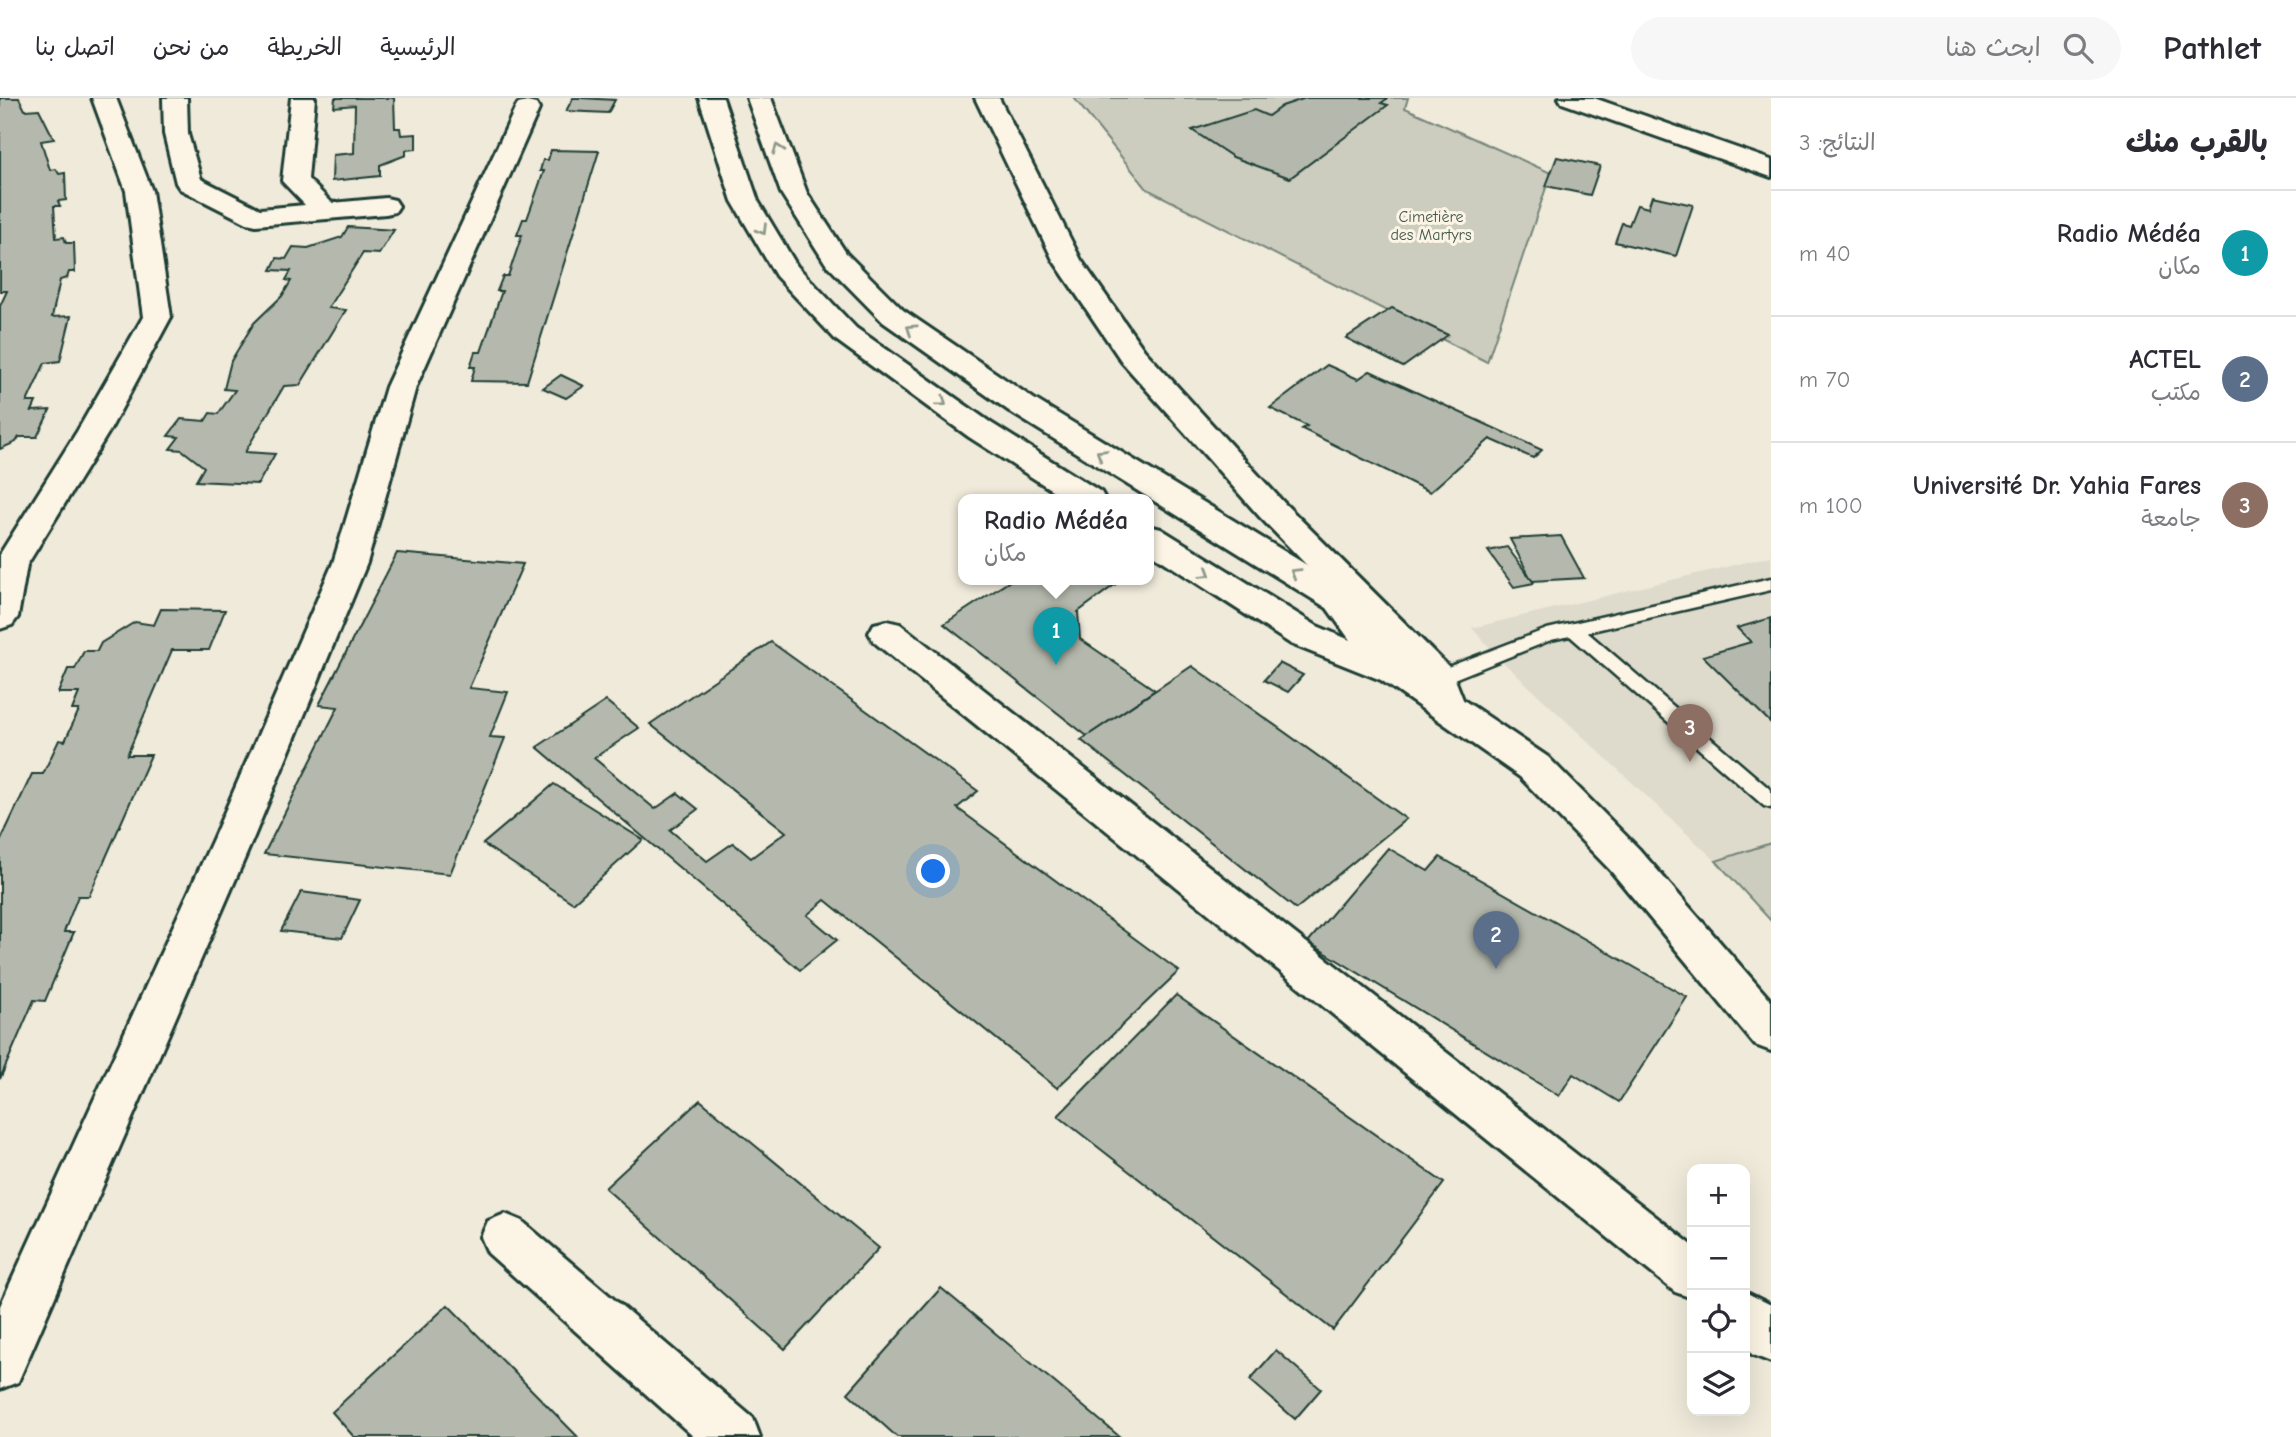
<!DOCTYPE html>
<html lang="ar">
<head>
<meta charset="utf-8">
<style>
  :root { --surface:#fff; --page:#f7f7f7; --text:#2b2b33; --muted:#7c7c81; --line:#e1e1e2; --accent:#2563eb }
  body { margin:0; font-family:"Comic Neue","Playpen Sans Arabic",sans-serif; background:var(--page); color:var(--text); direction:rtl }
  .controls { position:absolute; right:21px; bottom:21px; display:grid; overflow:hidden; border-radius:14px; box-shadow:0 7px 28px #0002 }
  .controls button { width:63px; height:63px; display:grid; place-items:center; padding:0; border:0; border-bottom:2px solid var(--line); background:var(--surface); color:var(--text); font:35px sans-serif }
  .you { position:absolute; left:934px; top:774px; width:24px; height:24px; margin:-18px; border:5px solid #fff; border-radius:50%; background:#1a73e8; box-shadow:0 0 0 10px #1a73e833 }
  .badge { display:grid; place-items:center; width:46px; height:46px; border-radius:50%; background:var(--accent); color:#fff; font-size:23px; font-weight:700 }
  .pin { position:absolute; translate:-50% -58px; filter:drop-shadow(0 2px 4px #0008) }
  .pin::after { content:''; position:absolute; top:37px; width:24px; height:21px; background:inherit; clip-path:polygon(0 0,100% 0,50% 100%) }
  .popup { position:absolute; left:958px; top:396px; width:196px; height:91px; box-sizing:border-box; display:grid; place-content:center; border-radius:14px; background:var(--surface); filter:drop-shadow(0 2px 5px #0005); font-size:23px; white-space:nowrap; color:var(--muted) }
  .popup b { font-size:26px; color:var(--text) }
  .popup::after { content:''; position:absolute; left:50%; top:100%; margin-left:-14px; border:14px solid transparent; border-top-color:var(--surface) }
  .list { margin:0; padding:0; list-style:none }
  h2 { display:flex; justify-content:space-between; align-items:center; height:91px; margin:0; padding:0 28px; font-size:30px }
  h2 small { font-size:23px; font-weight:400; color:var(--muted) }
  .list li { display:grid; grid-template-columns:46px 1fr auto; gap:21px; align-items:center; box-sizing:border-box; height:126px; padding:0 28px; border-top:2px solid var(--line) }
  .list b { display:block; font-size:26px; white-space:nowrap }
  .list p { margin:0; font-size:23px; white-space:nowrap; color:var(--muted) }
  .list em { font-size:23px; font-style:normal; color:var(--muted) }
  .icon { flex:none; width:38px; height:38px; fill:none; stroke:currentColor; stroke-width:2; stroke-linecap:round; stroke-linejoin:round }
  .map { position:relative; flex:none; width:1771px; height:1339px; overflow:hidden; direction:ltr }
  header { display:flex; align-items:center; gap:42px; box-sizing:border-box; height:98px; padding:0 35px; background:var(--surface); border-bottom:2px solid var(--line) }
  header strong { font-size:33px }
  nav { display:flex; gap:38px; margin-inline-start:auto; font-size:24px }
  .search { width:490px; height:63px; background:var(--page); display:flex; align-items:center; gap:18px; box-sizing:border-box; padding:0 24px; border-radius:38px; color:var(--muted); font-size:26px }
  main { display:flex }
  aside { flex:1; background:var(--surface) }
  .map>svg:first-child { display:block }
</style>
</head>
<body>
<header>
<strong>Pathlet</strong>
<div class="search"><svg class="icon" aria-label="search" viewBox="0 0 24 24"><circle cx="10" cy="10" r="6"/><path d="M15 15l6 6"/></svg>ابحث هنا</div>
<nav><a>الرئيسية</a><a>الخريطة</a><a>من نحن</a><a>اتصل بنا</a></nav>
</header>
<main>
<aside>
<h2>بالقرب منك<small>النتائج: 3</small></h2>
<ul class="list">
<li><span class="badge" style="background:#0f9aa8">1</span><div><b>Radio Médéa</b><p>مكان</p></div><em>40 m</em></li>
<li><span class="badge" style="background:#5c6f8a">2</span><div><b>ACTEL</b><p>مكتب</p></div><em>70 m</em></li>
<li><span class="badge" style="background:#8d6e63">3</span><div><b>Université Dr. Yahia Fares</b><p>جامعة</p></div><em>100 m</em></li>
</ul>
</aside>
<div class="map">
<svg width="1771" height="1339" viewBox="0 0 1771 1339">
  <rect width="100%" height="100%" fill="#efeada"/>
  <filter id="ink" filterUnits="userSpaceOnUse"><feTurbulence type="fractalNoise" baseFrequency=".0143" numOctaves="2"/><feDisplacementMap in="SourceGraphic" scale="14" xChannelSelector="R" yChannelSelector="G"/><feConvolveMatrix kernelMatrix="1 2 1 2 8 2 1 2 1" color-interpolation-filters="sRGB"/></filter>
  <g filter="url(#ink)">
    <polygon fill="#dedbcc" points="1771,458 1771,823 1716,763 1503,564 1472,530"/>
    <g fill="#cccdbf" stroke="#76857a" stroke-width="2">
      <polygon points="1074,0 1408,0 1405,10 1551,75 1487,264 1147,91"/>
      <polygon points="1771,745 1771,823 1716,763"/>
    </g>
    <g fill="#b5b9ad" stroke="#1f3d34" stroke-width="2">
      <polygon points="0,0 19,0 25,12 39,11 54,41 41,43 50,72 56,71 59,76 65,75 66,102 58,103 60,108 54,108 56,140 64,139 66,145 74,145 75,174 69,174 67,180 60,182 52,219 71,218 60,263 45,265 27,304 36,304 32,313 50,312 37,339 19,339 16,344 0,351 0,208 7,193 0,193"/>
      <polygon points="335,0 394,0 395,30 400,30 401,37 416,36 416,51 406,52 406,57 380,67 380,78 332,83 333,57 354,55 355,7 334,9"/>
      <polygon points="573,0 581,0 615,2 608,15 566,13"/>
      <polygon points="1306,0 1388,0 1381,5 1388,7 1290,80 1233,59 1192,32 1254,12 1268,18 1282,8"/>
      <polygon points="551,52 599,53 527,284 471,283 475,269 470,269 475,254 481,254 502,193 497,193 503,178 508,178 522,137 517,137 523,121 527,121 544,73 540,73 543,62 548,62"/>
      <polygon points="1557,59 1600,68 1590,97 1546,88"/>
      <polygon points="1652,98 1693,107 1676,158 1615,144 1622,125 1629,127 1637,107 1648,110"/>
      <polygon points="348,129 394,132 379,156 363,155 328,210 346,212 300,287 284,288 245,354 275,356 258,386 196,383 204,369 182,352 170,351 179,339 168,338 181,321 205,323 210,315 218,316 235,292 224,291 231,263 254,225 282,198 291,183 286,182 291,173 271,172 277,160 286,161 293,149 308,150 342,139"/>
      <polygon points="1392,210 1448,237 1403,269 1346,240"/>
      <polygon points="1327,267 1358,281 1370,273 1542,352 1533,360 1490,341 1430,394 1302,331 1307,328 1270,310"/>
      <polygon points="561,277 584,288 566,300 543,290"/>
      <polygon points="1561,438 1584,480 1532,483 1510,441"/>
      <polygon points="1507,449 1534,485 1514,489 1488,453"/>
      <polygon points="397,455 523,466 469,590 508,594 490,639 505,640 450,776 264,756 338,609 319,607"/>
      <polygon points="1013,481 1111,481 1117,485 1078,514 1080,541 1155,592 1087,638 944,526"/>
      <polygon points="161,511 225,512 209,552 172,552 127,657 151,657 89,798 78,798 64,834 74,834 45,903 34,902 0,981 0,744 32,676 43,676 59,642 65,643 79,612 72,612 79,595 58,595 68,571 75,571 84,553 97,553 101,545 135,524 154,527"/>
      <polygon points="1771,520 1771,625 1703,558 1751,544 1737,530"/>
      <polygon points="771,544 978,693 957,710 1179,873 1057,990 825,802 807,817 837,842 800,872 537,649 606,603 639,630 594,660 655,711 678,695 698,711 670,732 707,763 733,745 751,760 786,734 650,626"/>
      <polygon points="1279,565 1303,577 1288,594 1264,582"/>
      <polygon points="1192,568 1406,721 1296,811 1081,642"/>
      <polygon points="554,686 643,742 573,805 483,746"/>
      <polygon points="1388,750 1428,773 1440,759 1687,899 1619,1004 1573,976 1559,998 1308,844"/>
      <polygon points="301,794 360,802 342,840 281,833"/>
      <polygon points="1176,897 1444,1085 1333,1232 1058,1018"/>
      <polygon points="700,1002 879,1150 785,1251 605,1090"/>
      <polygon points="941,1190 1120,1339 897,1339 848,1295"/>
      <polygon points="448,1207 578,1339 354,1339 332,1314"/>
      <polygon points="1276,1252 1321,1291 1295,1321 1250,1282"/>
    </g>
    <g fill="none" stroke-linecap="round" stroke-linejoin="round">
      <g stroke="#1f3d34" stroke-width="5">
        <polygon id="service" points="1771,480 1771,492 1587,534 1771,692 1771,710 1764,708 1570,538 1551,542 1444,585 1432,585 1429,580 1432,575 1547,531"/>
      </g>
      <g stroke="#1f3d34" stroke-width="6">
        <g id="minor">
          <polygon points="92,0 116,0 152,93 171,219 110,332 27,467 18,519 12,527 0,531 0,456 78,332 143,219 126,93"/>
          <polygon points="163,0 187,0 188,36 201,81 260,111 305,107 282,83 291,0 315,0 308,81 332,105 386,100 395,102 399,108 395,114 386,116 256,127 247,125 180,91 176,85 164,36"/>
          <polygon points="975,0 999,0 1081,162 1144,252 1284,405 1451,571 1466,609 1460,618 1447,622 1434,618 1421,585 1260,419 1122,264 1053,162"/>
          <polygon points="1559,0 1594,0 1771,62 1771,79 1562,5"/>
          <polygon points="527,4 536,6 539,11 416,289 367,465 253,741 18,1284 0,1291 0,1208 213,741 333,465 386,289 515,11 518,6"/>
          <polygon points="887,523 900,526 1692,1147 1692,1200 1675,1194 874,544 869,535 874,526"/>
          <polygon points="505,1116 522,1123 753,1320 760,1339 694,1339 488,1155 481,1139 488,1123"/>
          <polygon points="1745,1194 1771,1207 1771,1264 1753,1257 1745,1250"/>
        </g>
      </g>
      <g stroke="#1f3d34" stroke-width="6">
        <g id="tertiary">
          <polygon points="699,0 723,0 758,103 797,168 856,230 991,325 1101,394 1105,401 1066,401 969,339 836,242 776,178 732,103"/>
          <polygon points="747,0 771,0 807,95 846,155 903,212 1034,301 1351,494 1407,564 1548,659 1639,751 1771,903 1771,953 1755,947 1611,773 1520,679 1381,582 1291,546 1149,454 1149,428 1161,431 1317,528 1350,542 1327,510 1012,315 883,224 826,166 781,95"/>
        </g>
      </g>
      <use href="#service" fill="#fcf5e5" fill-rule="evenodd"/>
      <use href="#minor" fill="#fcf5e5" fill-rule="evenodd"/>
      <use href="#tertiary" fill="#fcf5e5" fill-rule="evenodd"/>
    </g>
    <defs><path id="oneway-chevron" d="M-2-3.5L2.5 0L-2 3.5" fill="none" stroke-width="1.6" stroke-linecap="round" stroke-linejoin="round" transform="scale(1.75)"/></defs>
    <g stroke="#8e998c">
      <use href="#oneway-chevron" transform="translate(778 51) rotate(-110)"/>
      <use href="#oneway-chevron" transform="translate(762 132) rotate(59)"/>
      <use href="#oneway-chevron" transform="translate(911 231) rotate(-146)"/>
      <use href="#oneway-chevron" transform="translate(942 304) rotate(36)"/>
      <use href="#oneway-chevron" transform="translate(1101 356) rotate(-148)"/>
      <use href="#oneway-chevron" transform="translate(1206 475) rotate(32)"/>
      <use href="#oneway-chevron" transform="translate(1295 475) rotate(-148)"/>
    </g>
  </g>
  <g text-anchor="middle" stroke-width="6" stroke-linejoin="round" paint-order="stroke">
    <g font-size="16" fill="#425a50" stroke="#fcf5e5">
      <text x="1431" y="124">Cimetière<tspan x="1431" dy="18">des Martyrs</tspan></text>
    </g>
  </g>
</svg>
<div class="controls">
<button>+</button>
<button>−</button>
<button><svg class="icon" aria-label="locate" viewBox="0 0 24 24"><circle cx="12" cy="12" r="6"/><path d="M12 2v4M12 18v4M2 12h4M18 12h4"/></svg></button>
<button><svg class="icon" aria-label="layers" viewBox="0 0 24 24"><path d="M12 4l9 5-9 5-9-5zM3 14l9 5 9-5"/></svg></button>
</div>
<div class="you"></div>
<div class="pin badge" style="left:1056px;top:567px;background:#0f9aa8">1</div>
<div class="popup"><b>Radio Médéa</b>مكان</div>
<div class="pin badge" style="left:1496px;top:871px;background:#5c6f8a">2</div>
<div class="pin badge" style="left:1690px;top:664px;background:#8d6e63">3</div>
</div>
</main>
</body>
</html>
